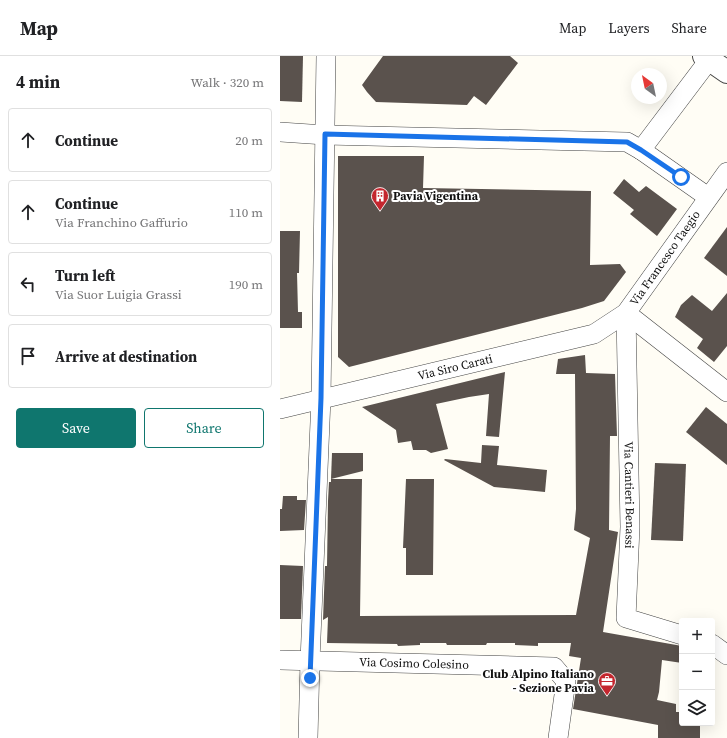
<!DOCTYPE html>
<html lang="en">
<head>
<meta charset="utf-8">
<style>
  :root { --surface:#fff; --page:#f6f6f6; --text:#202124; --muted:#757577; --line:#e0e0e0; --accent:#0f766e }
  body { margin:0; font-family:"Source Serif 4",serif; background:var(--page); color:var(--text) }
  .controls { position:absolute; right:12px; bottom:12px; display:grid; overflow:hidden; border-radius:4px; box-shadow:0 4px 16px #0002 }
  .controls button { width:36px; height:36px; display:grid; place-items:center; padding:0; border:0; border-bottom:1px solid var(--line); background:var(--surface); color:var(--text); font:20px sans-serif }
  .compass { position:absolute; left:351px; top:12px; width:36px; height:36px; border-radius:50%; background:var(--surface); box-shadow:0 4px 16px #0002; rotate:327deg }
  .stop { position:absolute; width:12px; height:12px; margin:-9px; border:3px solid #1a73e8; border-radius:50%; background:#fff }
  .stop.end { background:#1a73e8; border-color:#fff; box-shadow:0 1px 4px #0008 }
  .list { margin:0; padding:0; list-style:none }
  h2 { display:flex; justify-content:space-between; align-items:center; height:52px; margin:0; padding:0 16px; font-size:17px }
  h2 small { font-size:13px; font-weight:400; color:var(--muted) }
  .list li { display:grid; grid-template-columns:26px 1fr auto; gap:12px; align-items:center; box-sizing:border-box; height:64px; margin:0 8px 8px; padding:0 8px; border:1px solid var(--line); border-radius:4px }
  .list b { display:block; font-size:15px; white-space:nowrap }
  .list p { margin:0; font-size:13px; white-space:nowrap; color:var(--muted) }
  .list em { font-size:13px; font-style:normal; color:var(--muted) }
  .actions { display:flex; gap:8px; padding:12px 16px }
  .actions a { flex:1; padding:9px 0; border:1px solid var(--accent); border-radius:4px; text-align:center; font-size:14px; color:var(--accent) }
  .actions .main { background:var(--accent); color:#fff }
  .icon { flex:none; width:22px; height:22px; fill:none; stroke:currentColor; stroke-width:2; stroke-linecap:round; stroke-linejoin:round }
  .map { position:relative; flex:none; width:447px; height:682px; overflow:hidden }
  header { display:flex; align-items:center; gap:24px; box-sizing:border-box; height:56px; padding:0 20px; background:var(--surface); border-bottom:1px solid var(--line) }
  header strong { font-size:19px }
  nav { display:flex; gap:22px; margin-inline-start:auto; font-size:14px }
  main { display:flex }
  aside { flex:1; background:var(--surface) }
  .map>svg:first-child { display:block }
</style>
</head>
<body>
<header>
<strong>Map</strong>
<nav><a>Map</a><a>Layers</a><a>Share</a></nav>
</header>
<main>
<aside>
<h2>4 min<small>Walk · 320 m</small></h2>
<ul class="list">
<li><svg class="icon" aria-label="ahead" viewBox="0 0 24 24"><path d="M12 20V5M6 11l6-6 6 6"/></svg><div><b>Continue</b></div><em>20 m</em></li>
<li><svg class="icon" aria-label="ahead" viewBox="0 0 24 24"><path d="M12 20V5M6 11l6-6 6 6"/></svg><div><b>Continue</b><p>Via Franchino Gaffurio</p></div><em>110 m</em></li>
<li><svg class="icon" aria-label="left" viewBox="0 0 24 24"><path d="M17 20v-9H6M10 6l-5 5 5 5"/></svg><div><b>Turn left</b><p>Via Suor Luigia Grassi</p></div><em>190 m</em></li>
<li><svg class="icon" aria-label="arrive" viewBox="0 0 24 24"><path d="M6 21V4h12l-3 4 3 4H6"/></svg><div><b>Arrive at destination</b></div></li>
</ul>
<div class="actions"><a class="main">Save</a><a>Share</a></div>
</aside>
<div class="map">
<svg width="447" height="682" viewBox="0 0 447 682">
  <rect width="100%" height="100%" fill="#fffdf5"/>
  <g fill="#5a524d">
    <polygon points="0,0 23,0 22,46 0,45"/>
    <polygon points="103,0 230,0 238,7 206,49 194,40 187,49 96,46 87,36 82,29"/>
    <polygon points="58,100 144,100 143,132 311,135 310,209 340,208 346,216 324,245 302,252 69,311 58,301"/>
    <polygon points="344,123 359,136 366,130 397,153 377,180 350,158 354,154 333,137"/>
    <polygon points="447,171 447,220 424,202"/>
    <polygon points="0,175 20,175 19,217 17,217 18,256 22,256 22,272 0,272"/>
    <polygon points="447,237 447,290 434,306 417,292 423,283 395,261 401,249 412,239 432,255"/>
    <polygon points="305,299 306,317 335,318 337,380 330,380 329,474 338,476 323,576 402,590 402,607 382,604 379,636 377,644 396,648 396,656 402,656 402,667 420,667 420,682 378,682 378,669 293,653 301,602 289,600 291,587 258,587 258,590 235,589 235,587 207,587 206,589 167,589 166,587 140,587 140,589 118,590 117,588 47,587 48,561 43,564 45,510 47,510 48,445 49,426 51,426 51,423 82,423 80,560 296,559 310,482 294,474 296,453 295,318 276,318 278,303"/>
    <polygon points="225,316 219,381 206,380 209,338 189,341 156,348 168,393 151,397 146,394 133,394 131,385 118,387 116,374 82,351"/>
    <polygon points="426,351 447,368 447,409 406,376"/>
    <polygon points="202,389 219,390 217,409 267,414 265,436 214,431 164,404 165,403 201,407"/>
    <polygon points="52,397 83,397 83,415 51,423"/>
    <polygon points="375,407 406,408 403,485 371,484"/>
    <polygon points="126,423 154,423 153,519 126,519 126,492 123,492"/>
    <polygon points="3,440 17,440 17,444 26,444 24,474 0,475 0,453 2,453"/>
    <polygon points="0,509 23,510 21,563 0,563"/>
  </g>
  <g fill="none" stroke-linecap="round" stroke-linejoin="round">
    <g stroke="#444" stroke-width="20">
      <g id="minor">
        <polyline points="0,76 45,79 347,86 361,94 429,4"/>
        <polyline points="361,94 428,141"/>
        <polyline points="447,116 346,257 447,336"/>
        <path id="s1" d="M 346,257 L 350,471 L 346,562 L 402,579"/>
        <path id="s2" d="M 0,353 L 314,278 L 346,257"/>
        <polyline points="432,588 447,599"/>
        <path id="s3" d="M 0,604 L 274,611 L 286,625 L 278,682"/>
        <polyline points="28,682 30,605 41,342 46,0"/>
      </g>
    </g>
    <g stroke="#444" stroke-width="24">
      <polyline id="tertiary" points="424,0 447,16"/>
    </g>
    <use href="#minor" stroke="#fff" stroke-width="19"/>
    <use href="#tertiary" stroke="#fff" stroke-width="22"/>
  </g>
  <g fill="none" stroke-linecap="round" stroke-linejoin="round">
    <polyline stroke="#1a73e8" stroke-width="5" points="30,622 41,342 45,78 347,86 361,94 401,121"/>
  </g>
  <defs>
    <g id="building-pin" transform="scale(0.9)"><path d="M0 17L-7.5 6A9.5 9.5 0 1 1 7.5 6Z" fill="#c4262e" stroke="#fff"/><path d="M-4-6H4V6H1V3H-1V6H-4ZM-2.5-4.3h1.7v1.8h-1.7ZM.8-4.3h1.7v1.8H.8ZM-2.5-1h1.7V.8h-1.7ZM.8-1h1.7V.8H.8Z" fill="#fff"/></g>
    <g id="office-pin" transform="scale(0.9)"><path d="M0 17L-7.5 6A9.5 9.5 0 1 1 7.5 6Z" fill="#c4262e" stroke="#fff"/><path d="M-6-3h4V-5.5h4V-3h4V5H-6ZM-1-4.5V-3h2v-1.5ZM-6 0V1H6V0Z" fill="#fff"/></g>
  </defs>
  <g fill-rule="evenodd">
    <use href="#building-pin" x="100" y="140"/>
    <use href="#office-pin" x="327" y="625"/>
  </g>
  <g text-anchor="middle" stroke-width="4" stroke-linejoin="round" paint-order="stroke">
    <g font-size="12" font-weight="bold" fill="#111" stroke="#fff" text-anchor="start">
      <text x="113" y="144">Pavia Vigentina</text>
      <text x="314" y="622" text-anchor="end">Club Alpino Italiano<tspan x="314" dy="14">- Sezione Pavia</tspan></text>
    </g>
    <g font-size="12" fill="#111" stroke="#fff">
      <text transform="translate(385 202) rotate(-55)" y="4">Via Francesco Taegio</text>
      <text dy="4" stroke="none"><textPath href="#s2" startOffset="180">Via Siro Carati</textPath></text>
      <text dy="4" stroke="none"><textPath href="#s1" startOffset="182">Via Cantieri Benassi</textPath></text>
      <text dy="4" stroke="none"><textPath href="#s3" startOffset="134">Via Cosimo Colesino</textPath></text>
    </g>
  </g>
</svg>
<div class="controls">
<button>+</button>
<button>−</button>
<button><svg class="icon" aria-label="layers" viewBox="0 0 24 24"><path d="M12 4l9 5-9 5-9-5zM3 14l9 5 9-5"/></svg></button>
</div>
<svg class="compass" viewBox="-18 -18 36 36"><path d="M0-13l5 13h-10z" fill="#e53935"/><path d="M0 13l5-13h-10z" fill="#757577"/></svg>
<div class="stop" style="left:401px;top:121px"></div>
<div class="stop end" style="left:30px;top:622px"></div>
</div>
</main>
</body>
</html>
